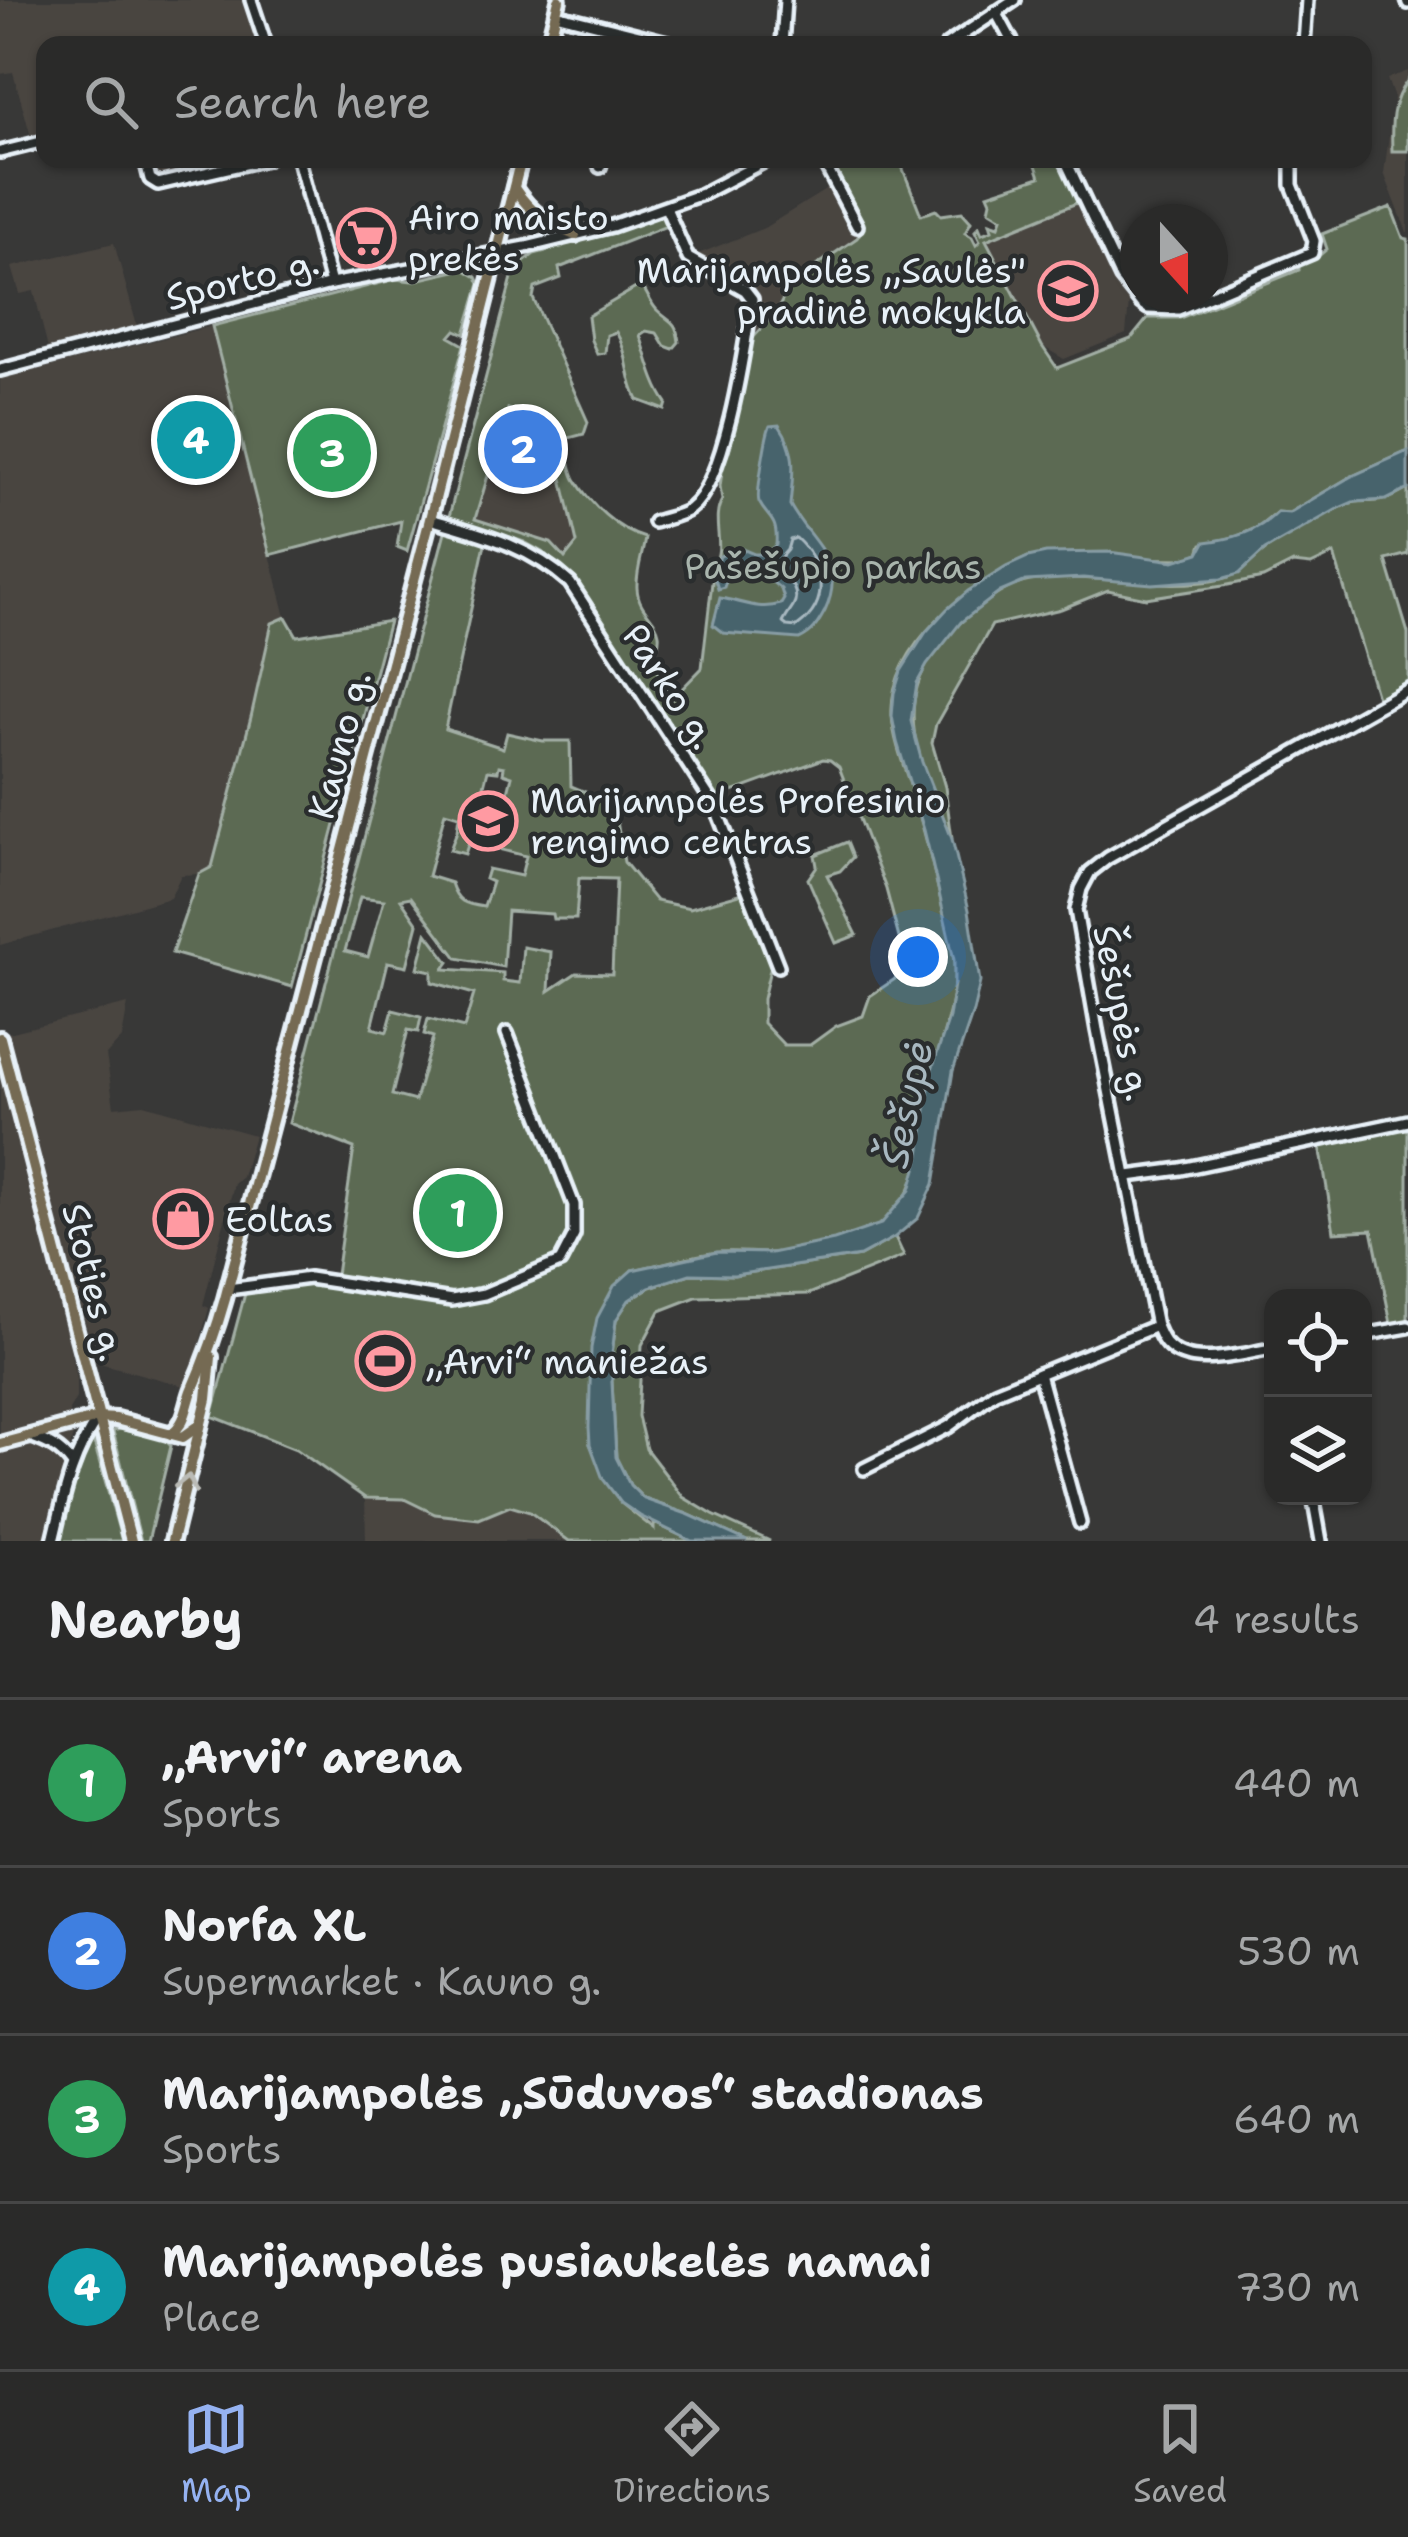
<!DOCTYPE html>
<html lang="en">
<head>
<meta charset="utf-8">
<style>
  :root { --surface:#2a2a29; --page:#363635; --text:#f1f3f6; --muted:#a5a7a8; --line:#464646; --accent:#95b2f1 }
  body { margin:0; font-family:"Shantell Sans",sans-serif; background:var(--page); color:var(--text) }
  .controls { position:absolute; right:36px; bottom:36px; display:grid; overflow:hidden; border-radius:24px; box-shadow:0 3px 9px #0004 }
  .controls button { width:108px; height:108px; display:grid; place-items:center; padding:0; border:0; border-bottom:3px solid var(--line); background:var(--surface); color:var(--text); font:60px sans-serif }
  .compass { position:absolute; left:1120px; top:204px; width:108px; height:108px; border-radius:50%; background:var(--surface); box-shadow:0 3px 9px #0004; rotate:159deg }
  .you { position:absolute; left:918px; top:957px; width:42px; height:42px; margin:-30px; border:9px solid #fff; border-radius:50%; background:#1a73e8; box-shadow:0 0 0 18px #1a73e833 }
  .badge { display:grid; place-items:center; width:78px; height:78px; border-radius:50%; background:var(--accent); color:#fff; font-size:39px; font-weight:700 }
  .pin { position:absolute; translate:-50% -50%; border:6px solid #fff; box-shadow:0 3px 12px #0006 }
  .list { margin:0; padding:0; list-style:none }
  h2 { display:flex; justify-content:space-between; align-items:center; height:156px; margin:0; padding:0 48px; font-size:51px }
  h2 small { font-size:39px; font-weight:400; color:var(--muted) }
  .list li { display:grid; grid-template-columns:78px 1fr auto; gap:36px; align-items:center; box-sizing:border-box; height:168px; padding:0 48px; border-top:3px solid var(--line) }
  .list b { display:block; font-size:45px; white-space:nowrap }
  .list p { margin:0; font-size:39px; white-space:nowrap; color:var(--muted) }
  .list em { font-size:39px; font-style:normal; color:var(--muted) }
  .icon { flex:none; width:66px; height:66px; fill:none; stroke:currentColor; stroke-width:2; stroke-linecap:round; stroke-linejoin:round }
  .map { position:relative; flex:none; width:1408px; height:1541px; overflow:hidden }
  .search { position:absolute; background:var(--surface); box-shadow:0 3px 9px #0004; left:36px; right:36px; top:36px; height:132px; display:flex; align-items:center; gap:30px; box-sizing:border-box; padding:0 42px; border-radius:24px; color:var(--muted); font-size:45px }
  .sheet { height:828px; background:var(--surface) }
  nav { display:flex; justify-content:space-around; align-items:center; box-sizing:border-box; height:168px; border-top:3px solid var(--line); background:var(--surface); font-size:33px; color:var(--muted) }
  nav a { display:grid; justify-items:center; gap:6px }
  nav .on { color:var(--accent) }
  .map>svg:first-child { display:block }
</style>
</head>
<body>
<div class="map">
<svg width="1408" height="1541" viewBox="0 0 1408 1541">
  <rect width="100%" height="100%" fill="#383837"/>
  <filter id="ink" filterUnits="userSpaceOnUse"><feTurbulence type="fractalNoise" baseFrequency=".00833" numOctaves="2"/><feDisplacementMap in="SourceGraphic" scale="24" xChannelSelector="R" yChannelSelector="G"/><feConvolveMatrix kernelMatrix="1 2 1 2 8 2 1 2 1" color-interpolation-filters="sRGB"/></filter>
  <g filter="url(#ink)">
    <g fill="#494541">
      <polygon points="0,0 251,0 266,45 171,45 168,37 136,45 45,45 45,137 32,140 13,72 0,74"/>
      <polygon points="1408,71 1408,232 1407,232 1384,173 1394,98 1387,79"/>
      <polygon points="145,159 266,159 158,184"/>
      <polygon points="835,184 860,233 857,238 791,283 776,313 751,340 749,319 752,300 688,258 764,228"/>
      <polygon points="1079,202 1129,302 1126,334 1064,359 1042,346 986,240"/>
      <polygon points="114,243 137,326 48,349 34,291 20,294 12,267"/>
      <polygon points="212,326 286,617 272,624 251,717 211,867 199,874 181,875 170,898 0,945 0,379"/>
      <polygon points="507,408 536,419 561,474 577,544 565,558 475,519"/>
      <polygon points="128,1004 122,1038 106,1055 114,1107 144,1104 254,1135 242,1177 234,1184 203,1305 209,1308 188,1387 96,1362 53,1204 17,1101 0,1035"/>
      <polygon points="0,1069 59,1289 76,1379 76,1398 69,1410 74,1431 47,1541 0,1541"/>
      <polygon points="365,1498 404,1498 435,1514 479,1519 510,1506 530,1512 569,1541 366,1541"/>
    </g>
    <g fill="#5c6b52" stroke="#a2aea5" stroke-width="3" fill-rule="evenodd">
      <path d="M 1408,80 L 1408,151 L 1392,151 C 1391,124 1391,101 1408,80 Z"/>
      <path d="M 827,159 L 899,159 L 921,215 L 936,210 L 941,215 L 962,212 L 971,222 L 965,233 L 972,237 L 976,245 L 980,241 L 975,231 L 979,227 L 982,234 L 992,230 L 990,223 L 999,226 L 1002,218 L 989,210 L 991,201 L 988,194 L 1040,177 L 1034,159 L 1065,159 L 1095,227 L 1092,228 L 1079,202 L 986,240 L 1042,346 L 1057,368 L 1131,339 L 1148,318 L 1180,318 L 1299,270 L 1299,265 L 1315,259 L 1327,249 L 1322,234 L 1391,207 L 1403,238 L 1408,239 L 1408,451 L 1350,477 L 1289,513 L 1277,512 L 1260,526 L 1235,537 L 1202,544 L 1199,553 L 1185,559 L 1028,557 C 971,582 888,646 892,716 C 894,745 908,776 916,804 C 927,839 935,875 943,910 C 947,928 953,946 954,964 C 957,1011 934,1052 927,1098 C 922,1141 921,1195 882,1223 C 863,1237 791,1252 767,1253 C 749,1253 730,1250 712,1253 C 685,1257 658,1265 632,1270 L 591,1393 L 590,1444 L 621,1503 L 654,1529 L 654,1523 L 692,1541 L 569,1541 L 530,1512 L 510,1506 L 479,1519 L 435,1514 L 404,1499 L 365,1498 L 296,1449 L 212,1416 L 247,1286 L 309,1278 L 335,1282 L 354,1148 L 289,1123 L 514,270 L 534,254 L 562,247 L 575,235 L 666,209 L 672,224 L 559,268 L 561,278 L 535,288 L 533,298 L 588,422 L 584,434 L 565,439 C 568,452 569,468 575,479 C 590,504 617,530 645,538 C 643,553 636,572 637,588 C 639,621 674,618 652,661 L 671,700 L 702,668 L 714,565 C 726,545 710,521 722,500 L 720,486 L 723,465 L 737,421 L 751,340 L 776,313 L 791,283 L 857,238 L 860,233 L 835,184 ZM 508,409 L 536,419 L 561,474 L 577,543 L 565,558 L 551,543 L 475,519 ZM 488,530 L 524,542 L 544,553 L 577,582 L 716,798 L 823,759 L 830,760 L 839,767 L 886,889 L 904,957 L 895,979 L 870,996 L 863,1016 L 836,1026 L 810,1045 L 784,1045 L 763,1023 L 763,999 L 771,965 L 743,893 L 690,908 L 656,901 L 624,862 L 614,804 L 571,786 L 570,741 L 543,741 L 507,733 L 503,748 L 445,729 ZM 499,766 L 504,767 L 503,773 L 512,776 L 498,832 L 490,831 L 486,846 L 526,856 L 521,876 L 488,869 L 485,879 L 492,882 L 484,907 C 464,904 457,902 451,883 L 428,876 L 445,812 L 459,816 L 457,831 L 450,850 L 465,854 L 469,842 L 481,845 L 485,829 L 474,825 L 488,770 L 498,771 ZM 579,878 L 616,879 L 612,974 L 576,973 L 549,991 L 551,952 L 523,947 L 520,983 L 503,981 L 503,973 L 444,969 L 449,962 L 427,933 L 418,968 L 432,971 L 432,982 L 474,994 L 464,1028 L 428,1019 L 424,1034 L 433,1037 L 415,1101 L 392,1095 L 408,1030 L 418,1032 L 421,1017 L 393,1010 L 387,1032 L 372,1028 L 388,962 L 407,966 L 418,924 L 401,899 L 411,897 L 457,958 L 503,967 L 507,911 L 552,914 L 553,919 L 576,919 ZM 360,897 L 384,900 L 368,957 L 345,951 Z"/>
      <polygon points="464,269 477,277 480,284 465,334 456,330 450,337 464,345 407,551 397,547 401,521 270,555 212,326 396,279 412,281"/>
      <path d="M 641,285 C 647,292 650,303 657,310 C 671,324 676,319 679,342 L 673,349 L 665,346 L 657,333 L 646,331 L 640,335 C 648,358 653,384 667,403 L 665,410 L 638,400 C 626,379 629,353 616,332 L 607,335 L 605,353 L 597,354 L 591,340 L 588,316 Z"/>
      <path d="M 1408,489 L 1408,554 L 1386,560 L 1408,633 L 1408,689 L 1379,704 L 1334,554 L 1311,565 L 1293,563 L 1263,578 L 1223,586 L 1146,598 L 1108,590 L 1061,609 L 992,625 L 936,724 L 932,743 L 945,787 L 952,839 C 929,779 890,718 931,658 C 941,643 953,628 967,617 C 986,602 1006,585 1030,581 C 1094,571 1159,592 1222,579 C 1243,574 1251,560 1267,549 C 1291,533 1321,515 1347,504 C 1359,500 1371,503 1383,500 C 1392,499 1400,493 1408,489 Z"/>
      <polygon points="286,617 297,636 389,621 292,987 172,953 199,874 212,867 251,717 272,623"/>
      <polygon points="847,842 853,857 840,871 827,875 857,935 836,943 808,879 817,866 815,855"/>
      <polygon points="1408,1119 1408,1321 1391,1323 1372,1230 1334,1232 1319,1139"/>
      <polygon points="895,1237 904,1256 809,1294 696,1297 660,1311 642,1345 638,1416 646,1449 683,1497 713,1515 770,1541 747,1541 687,1514 644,1499 630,1485 616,1458 611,1363 616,1320 629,1300 650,1287 690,1274 734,1275 860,1256"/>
      <polygon points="120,1429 165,1440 171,1446 148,1541 141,1541 113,1431"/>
      <polygon points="93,1439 122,1541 58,1541 83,1449"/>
    </g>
    <g fill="#47636c" stroke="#879ca4" stroke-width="3">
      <path d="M 779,425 C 798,452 793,473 790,505 C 811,544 848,561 825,611 C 818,624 813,633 799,639 L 723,633 L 713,625 L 720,598 C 741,601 758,611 781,604 L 784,599 L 781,589 C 761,573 735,551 724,587 L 718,589 L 713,574 L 720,556 L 740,548 L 754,554 L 765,554 L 776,545 C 778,517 768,520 759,502 C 756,495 766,434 770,426 Z"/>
      <path d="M 1408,451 L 1408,489 L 1386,500 L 1353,502 L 1339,508 L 1265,550 L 1239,574 L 1221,579 L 1152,584 L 1083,578 L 1026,581 L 1000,592 L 961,622 L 927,665 L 917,683 L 911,721 L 922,762 L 952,839 L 969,910 L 980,982 L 973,1012 L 953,1071 L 934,1184 L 918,1218 L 895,1237 L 860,1256 L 734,1275 L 690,1274 L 649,1287 L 629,1300 L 616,1320 L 611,1363 L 616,1457 L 630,1485 L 644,1499 L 687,1514 L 747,1541 L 692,1541 L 640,1516 L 621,1503 L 603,1479 L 590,1444 L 589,1427 L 591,1348 L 597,1318 L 614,1286 L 632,1270 L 717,1252 L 771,1253 L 834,1240 L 881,1224 L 910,1190 L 920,1155 L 931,1072 L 949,1018 L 954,984 L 954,960 L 937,884 L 924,830 L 897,742 L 892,716 L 894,693 L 901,671 L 926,632 L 947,609 L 968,591 L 1006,567 L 1028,557 L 1046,553 L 1109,552 L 1174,561 L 1199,553 L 1205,542 C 1232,539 1258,532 1277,512 L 1289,513 L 1350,477 Z"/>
    </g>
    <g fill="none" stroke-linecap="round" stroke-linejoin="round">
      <path stroke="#a8b8c0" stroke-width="3" d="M 796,538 C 824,564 832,602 797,627 L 787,626 L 783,623 C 786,617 790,612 793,607 C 803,589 784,577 774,565 L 787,550 L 790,540 Z"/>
      <g stroke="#e8f1f8" stroke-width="18">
        <g id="minor">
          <polyline points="251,0 266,45"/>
          <polyline points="1407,0 1408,3"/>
          <polyline points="996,12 1014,45"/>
          <polyline points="555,14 679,45"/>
          <polyline points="782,45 785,0"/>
          <polyline points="947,45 1015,0"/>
          <polyline points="1304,45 1307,0"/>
          <polyline points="0,152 45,141"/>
          <polyline points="145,159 150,179 158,184 266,159"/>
          <polyline points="298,159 331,284"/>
          <polyline points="822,159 857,226"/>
          <polyline points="1065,159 1121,278 1141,303 1148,308 1178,309 1312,253 1314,241 1292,185 1292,159"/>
          <polyline points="600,167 602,159"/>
          <polyline points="0,370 331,284 526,247 612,226 702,194 769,159"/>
          <path d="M 430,519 C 482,534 530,546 570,583 L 715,806 L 778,966"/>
          <path d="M 654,522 C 666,518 681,516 690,509 C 726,482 745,345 752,299 L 745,290 L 688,258 L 666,208"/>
          <polyline points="1128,1176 1181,1169 1408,1121"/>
          <polyline points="228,1289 309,1278 452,1300 484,1294 560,1262 574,1235 574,1205 507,1033"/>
          <polyline points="1363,1335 1408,1327"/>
          <path d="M 1273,1349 C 1243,1353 1190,1371 1166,1344 C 1161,1339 1159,1332 1156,1326 L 1097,1030 L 1076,910 L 1081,889 L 1090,872 L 1108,858 L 1408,689"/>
          <polyline points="1039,1374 1080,1523"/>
          <path d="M 30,1436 C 49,1443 60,1448 72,1464"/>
          <polyline points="864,1469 948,1427 995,1392 1156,1326"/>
          <polyline points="1313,1496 1321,1541"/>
          <path d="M 53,1541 C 64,1496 71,1457 98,1418"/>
        </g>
      </g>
      <g stroke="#e8f1f8" stroke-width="20">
        <g id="major">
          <polyline points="548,45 559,0"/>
          <path d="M 514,188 C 531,213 547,224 575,235"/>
          <polyline points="0,1038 131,1541"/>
          <path d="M 171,1434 C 186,1423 186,1408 192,1391 C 205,1361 216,1331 225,1299 L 430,519 L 521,159"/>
          <polyline points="0,1444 98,1418 116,1419 183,1437 200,1425"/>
          <polyline points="172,1541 207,1399 211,1357"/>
        </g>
      </g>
      <use href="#minor" stroke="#2a2d2e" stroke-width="9"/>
      <use href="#major" stroke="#746b52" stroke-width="10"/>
    </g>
    <defs><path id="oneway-chevron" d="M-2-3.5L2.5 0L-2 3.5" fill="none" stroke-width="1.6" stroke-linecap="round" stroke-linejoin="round" transform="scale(3)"/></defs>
    <use stroke="#babbb6" href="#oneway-chevron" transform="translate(187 1483) rotate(-76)"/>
  </g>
  <defs>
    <g id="supermarket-ring" transform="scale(3)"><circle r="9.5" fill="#2a2d2e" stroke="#ff9aa2" stroke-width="1.5"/><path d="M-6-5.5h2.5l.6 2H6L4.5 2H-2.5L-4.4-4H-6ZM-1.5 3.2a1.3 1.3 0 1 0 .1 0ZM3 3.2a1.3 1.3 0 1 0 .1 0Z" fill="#ff9aa2"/></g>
    <g id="school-ring" transform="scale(3)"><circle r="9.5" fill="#2a2d2e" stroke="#ff9aa2" stroke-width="1.5"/><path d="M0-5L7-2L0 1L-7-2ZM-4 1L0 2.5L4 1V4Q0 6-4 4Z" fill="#ff9aa2"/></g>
    <g id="university-ring" transform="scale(3)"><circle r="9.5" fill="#2a2d2e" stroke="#ff9aa2" stroke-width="1.5"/><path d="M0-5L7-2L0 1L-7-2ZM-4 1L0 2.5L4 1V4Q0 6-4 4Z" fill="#ff9aa2"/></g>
    <g id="shop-ring" transform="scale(3)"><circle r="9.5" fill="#2a2d2e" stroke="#ff9aa2" stroke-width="1.5"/><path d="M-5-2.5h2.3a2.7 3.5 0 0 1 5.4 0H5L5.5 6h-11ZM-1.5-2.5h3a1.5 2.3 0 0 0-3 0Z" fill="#ff9aa2"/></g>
    <g id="stadium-ring" transform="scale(3)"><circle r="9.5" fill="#2a2d2e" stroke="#ff9aa2" stroke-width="1.5"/><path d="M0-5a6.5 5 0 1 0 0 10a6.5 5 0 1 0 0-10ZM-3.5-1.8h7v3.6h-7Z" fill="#ff9aa2"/></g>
  </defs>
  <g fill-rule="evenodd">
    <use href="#supermarket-ring" x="366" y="238"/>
    <use href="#school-ring" x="1068" y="291"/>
    <use href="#university-ring" x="488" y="821"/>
    <use href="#shop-ring" x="183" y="1219"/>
    <use href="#stadium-ring" x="385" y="1361"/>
  </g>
  <g text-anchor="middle" stroke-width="9" stroke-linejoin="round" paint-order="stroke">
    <g font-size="36" fill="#e8f1f8" stroke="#2a2d2e" text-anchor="start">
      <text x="408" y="230">Airo maisto<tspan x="408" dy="41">prekės</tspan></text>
      <text x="1026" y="283" text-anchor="end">Marijampolės ,,Saulės"<tspan x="1026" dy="41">pradinė mokykla</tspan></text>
      <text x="530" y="813">Marijampolės Profesinio<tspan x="530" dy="41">rengimo centras</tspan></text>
      <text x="225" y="1232">Eoltas</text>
      <text x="427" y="1374">„Arvi“ maniežas</text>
    </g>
    <g font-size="36" fill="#e8f1f8" stroke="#2a2d2e">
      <text transform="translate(242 279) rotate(-14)" y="13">Sporto g.</text>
      <text transform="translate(670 686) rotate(57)" y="13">Parko g.</text>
      <text transform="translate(339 745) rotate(-75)" y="13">Kauno g.</text>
      <text transform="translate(1123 1013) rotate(79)" y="13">Šešupės g.</text>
      <text transform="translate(94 1282) rotate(76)" y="13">Stoties g.</text>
    </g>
    <g font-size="36" fill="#a9b5ad" stroke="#2a2d2e">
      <text x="833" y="579">Pašešupio parkas</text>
    </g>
    <g font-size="39" font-style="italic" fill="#a8b8c0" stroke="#2a2d2e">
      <text transform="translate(906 1104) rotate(-78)" y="14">Šešupė</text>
    </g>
  </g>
</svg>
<div class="controls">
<button><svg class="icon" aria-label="locate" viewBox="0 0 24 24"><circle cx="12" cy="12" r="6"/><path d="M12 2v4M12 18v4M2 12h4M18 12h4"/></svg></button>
<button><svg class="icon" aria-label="layers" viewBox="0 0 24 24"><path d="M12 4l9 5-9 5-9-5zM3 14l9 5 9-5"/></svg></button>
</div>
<svg class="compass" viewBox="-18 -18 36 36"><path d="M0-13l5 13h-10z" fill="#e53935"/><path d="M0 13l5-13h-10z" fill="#a5a7a8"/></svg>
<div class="you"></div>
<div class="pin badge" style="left:458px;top:1213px;background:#2e9e5b">1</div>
<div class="pin badge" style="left:523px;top:449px;background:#3f7fe0">2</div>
<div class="pin badge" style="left:332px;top:453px;background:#2e9e5b">3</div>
<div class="pin badge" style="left:196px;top:440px;background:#0f9aa8">4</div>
<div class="search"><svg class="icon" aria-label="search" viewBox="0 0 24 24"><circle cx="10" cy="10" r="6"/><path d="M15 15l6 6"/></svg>Search here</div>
</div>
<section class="sheet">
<h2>Nearby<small>4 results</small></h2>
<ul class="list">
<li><span class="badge" style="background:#2e9e5b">1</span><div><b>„Arvi“ arena</b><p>Sports</p></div><em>440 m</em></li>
<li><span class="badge" style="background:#3f7fe0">2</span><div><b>Norfa XL</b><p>Supermarket · Kauno g.</p></div><em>530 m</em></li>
<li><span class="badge" style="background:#2e9e5b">3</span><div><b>Marijampolės „Sūduvos“ stadionas</b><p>Sports</p></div><em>640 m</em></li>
<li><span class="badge" style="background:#0f9aa8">4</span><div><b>Marijampolės pusiaukelės namai</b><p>Place</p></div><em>730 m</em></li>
</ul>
</section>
<nav>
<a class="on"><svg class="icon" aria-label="map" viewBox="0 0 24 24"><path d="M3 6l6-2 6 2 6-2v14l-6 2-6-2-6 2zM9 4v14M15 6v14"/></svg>Map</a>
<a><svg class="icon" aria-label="directions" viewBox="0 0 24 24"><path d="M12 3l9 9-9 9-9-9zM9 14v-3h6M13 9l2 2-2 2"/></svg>Directions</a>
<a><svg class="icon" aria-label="saved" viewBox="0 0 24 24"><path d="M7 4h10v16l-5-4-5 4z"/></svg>Saved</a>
</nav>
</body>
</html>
